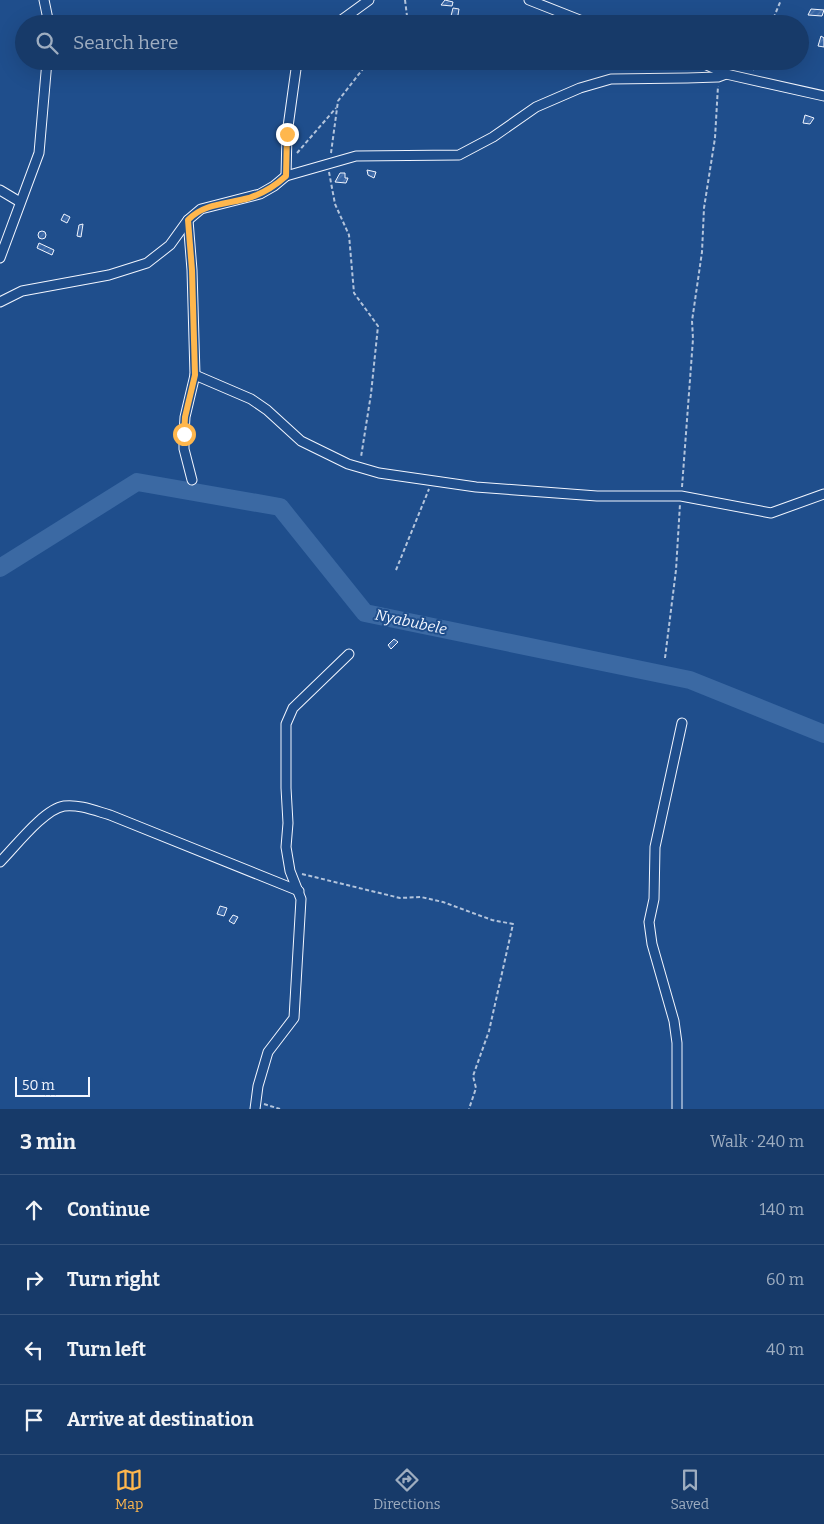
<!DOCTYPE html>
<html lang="en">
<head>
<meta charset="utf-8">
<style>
  :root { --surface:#173a69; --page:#20416f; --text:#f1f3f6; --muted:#9eadc0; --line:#36547d; --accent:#ffb74d }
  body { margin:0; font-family:Bitter,serif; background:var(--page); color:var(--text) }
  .scale { position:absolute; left:15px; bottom:12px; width:75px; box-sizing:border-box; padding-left:5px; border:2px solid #f2f6ff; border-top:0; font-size:14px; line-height:18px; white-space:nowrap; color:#f2f6ff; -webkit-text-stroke:4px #1f4e8c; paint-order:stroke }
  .stop { position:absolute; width:15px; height:15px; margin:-11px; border:4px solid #ffb74d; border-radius:50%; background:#fff }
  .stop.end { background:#ffb74d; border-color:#fff; box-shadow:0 1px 5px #0008 }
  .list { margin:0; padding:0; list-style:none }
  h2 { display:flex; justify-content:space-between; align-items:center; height:65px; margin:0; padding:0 20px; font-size:21px }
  h2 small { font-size:16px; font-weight:400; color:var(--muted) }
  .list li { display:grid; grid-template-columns:32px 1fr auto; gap:15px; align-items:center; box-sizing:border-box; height:70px; padding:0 20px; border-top:1px solid var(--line) }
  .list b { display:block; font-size:19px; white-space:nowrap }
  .list em { font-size:16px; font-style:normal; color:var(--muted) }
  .icon { flex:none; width:28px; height:28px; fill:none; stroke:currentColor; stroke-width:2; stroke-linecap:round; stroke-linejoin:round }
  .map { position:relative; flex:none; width:824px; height:1109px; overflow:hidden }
  .search { position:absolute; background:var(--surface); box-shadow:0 5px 20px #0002; left:15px; right:15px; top:15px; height:55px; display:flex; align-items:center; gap:12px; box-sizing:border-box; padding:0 18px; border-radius:28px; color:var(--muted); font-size:19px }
  .sheet { height:345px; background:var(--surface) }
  nav { display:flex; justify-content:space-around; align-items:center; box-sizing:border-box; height:70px; border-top:1px solid var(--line); background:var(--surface); font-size:14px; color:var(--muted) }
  nav a { display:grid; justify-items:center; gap:2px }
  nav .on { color:var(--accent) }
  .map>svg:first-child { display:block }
</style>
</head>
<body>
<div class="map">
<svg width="824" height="1109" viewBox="0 0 824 1109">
  <defs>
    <pattern id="building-hatch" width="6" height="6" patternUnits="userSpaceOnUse" patternTransform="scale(1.25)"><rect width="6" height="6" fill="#3563a3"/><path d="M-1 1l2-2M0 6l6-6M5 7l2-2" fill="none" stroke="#537ab1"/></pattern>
  </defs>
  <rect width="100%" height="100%" fill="#1f4e8c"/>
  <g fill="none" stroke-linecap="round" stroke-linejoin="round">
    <polyline stroke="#3b69a3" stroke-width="18" points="0,568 137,482 280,507 365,613 690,680 824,734"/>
  </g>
  <g fill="url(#building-hatch)" stroke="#f2f6ff">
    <polygon points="445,0 453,2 452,6 441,5"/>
    <polygon points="453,8 459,9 457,21 450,20"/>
    <polygon points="811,9 824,10 822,16 808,15"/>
    <polygon points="821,36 824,38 824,47 818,46"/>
    <polygon points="805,115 814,118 810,124 803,123"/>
    <polygon points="367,170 376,172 374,178 368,175"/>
    <polygon points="340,173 345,173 345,178 348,178 346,183 335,182"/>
    <polygon points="64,214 70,217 67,223 61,220"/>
    <polygon points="83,224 81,237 77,236 79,225"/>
    <circle cx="42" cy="235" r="4"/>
    <polygon points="39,243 54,250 52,255 37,248"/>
    <polygon points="394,639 398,642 391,649 388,645"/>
    <polygon points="220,906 227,908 224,916 217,914"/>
    <polygon points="233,915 238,917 234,924 229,921"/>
  </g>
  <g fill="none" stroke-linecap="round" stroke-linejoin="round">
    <g stroke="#f2f6ff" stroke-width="11">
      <g id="street">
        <polyline points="44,0 49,24"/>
        <polyline points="529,0 590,24"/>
        <polyline points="336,24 369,0"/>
        <polyline points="698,61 726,74 824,96"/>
        <polyline points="286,176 287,134 296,69 299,61"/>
        <polyline points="0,190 20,202"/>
        <polyline points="188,220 192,270 195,375 185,417 184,434 184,449 192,480"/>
        <polyline points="0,258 39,153 47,61"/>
        <polyline points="0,302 22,291 109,275 147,263 170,245 188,220 201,209 260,194 274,186 286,176 356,156 459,155 493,137 536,107 580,88 611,79 687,78 718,77 726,74"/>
        <polyline points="195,375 251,399 267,410 301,441 348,464 379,473 476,487 597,496 681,496 771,513 824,494"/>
        <path d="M 0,862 C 15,847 44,809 64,806 C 79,804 96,811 110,815 L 299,891"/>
        <polyline points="255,1109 258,1086 268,1052 294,1018 301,899 290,871 286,847 288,823 286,788 286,724 293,708 349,654"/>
        <polyline points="677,1109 677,1043 674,1021 652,944 649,922 654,899 655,847 682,723"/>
      </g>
    </g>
    <g stroke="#b3c4dc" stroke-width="2" stroke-dasharray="4 2.5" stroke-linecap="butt">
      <polyline points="405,0 408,24"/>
      <polyline points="771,24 781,0"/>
      <polyline points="753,70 757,61"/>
      <polyline points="297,153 336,108"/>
      <polyline points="331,153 338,101 369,61"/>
      <polyline points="329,172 335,204 349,235 354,293 378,326 371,394 361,457"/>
      <polyline points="682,487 693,339 692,321 702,252 704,208 715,138 718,86"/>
      <polyline points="396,570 429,489"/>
      <polyline points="665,658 676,570 680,504"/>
      <polyline points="302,874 400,898 421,897 443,902 492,920 513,924 489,1031 473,1076 476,1088 469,1109"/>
      <polyline points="264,1104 280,1109"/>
    </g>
    <use href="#street" stroke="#1f4e8c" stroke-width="9"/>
  </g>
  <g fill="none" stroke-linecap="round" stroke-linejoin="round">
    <path stroke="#ffb74d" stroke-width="6" d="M 184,434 L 185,417 L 195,375 L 192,270 L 188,220 C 204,203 228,204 249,198 C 264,193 275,186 286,176 L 287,134"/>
  </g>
  <g text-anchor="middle" stroke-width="4" stroke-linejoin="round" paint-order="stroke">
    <g font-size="15" font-style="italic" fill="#f2f6ff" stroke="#1f4e8c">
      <text transform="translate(411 622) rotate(12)" y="5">Nyabubele</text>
    </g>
  </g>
</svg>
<div class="scale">50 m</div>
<div class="stop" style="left:184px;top:434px"></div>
<div class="stop end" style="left:287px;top:134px"></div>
<div class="search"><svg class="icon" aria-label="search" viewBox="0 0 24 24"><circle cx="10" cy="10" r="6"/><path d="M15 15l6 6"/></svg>Search here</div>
</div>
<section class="sheet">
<h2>3 min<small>Walk · 240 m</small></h2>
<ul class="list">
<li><svg class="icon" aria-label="ahead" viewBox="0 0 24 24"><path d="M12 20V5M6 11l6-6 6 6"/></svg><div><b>Continue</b></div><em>140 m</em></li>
<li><svg class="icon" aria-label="right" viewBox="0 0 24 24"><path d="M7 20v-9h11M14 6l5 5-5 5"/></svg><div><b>Turn right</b></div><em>60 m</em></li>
<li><svg class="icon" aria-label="left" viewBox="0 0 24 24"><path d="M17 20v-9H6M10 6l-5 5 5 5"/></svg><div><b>Turn left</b></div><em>40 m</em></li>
<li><svg class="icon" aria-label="arrive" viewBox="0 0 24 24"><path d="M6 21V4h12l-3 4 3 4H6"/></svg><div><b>Arrive at destination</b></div></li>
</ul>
</section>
<nav>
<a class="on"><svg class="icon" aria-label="map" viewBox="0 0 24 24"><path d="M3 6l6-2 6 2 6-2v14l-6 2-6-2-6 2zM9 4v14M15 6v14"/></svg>Map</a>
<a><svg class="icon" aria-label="directions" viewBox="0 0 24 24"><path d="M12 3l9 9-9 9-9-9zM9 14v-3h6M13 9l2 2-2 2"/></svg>Directions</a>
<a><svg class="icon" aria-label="saved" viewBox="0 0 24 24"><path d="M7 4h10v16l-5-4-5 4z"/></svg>Saved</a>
</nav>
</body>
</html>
